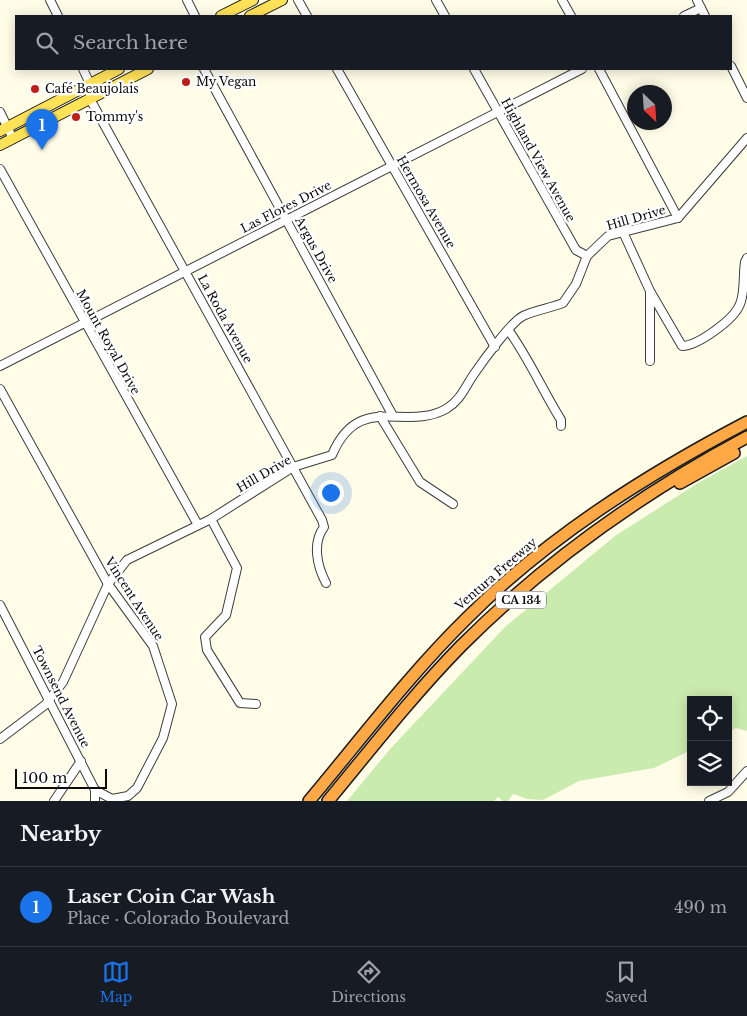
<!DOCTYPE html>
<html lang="en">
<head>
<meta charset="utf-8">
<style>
  :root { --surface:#171b24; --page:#20242c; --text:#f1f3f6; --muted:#9ea1a6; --line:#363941; --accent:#1a73e8 }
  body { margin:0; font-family:"Libre Baskerville",serif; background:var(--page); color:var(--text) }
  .controls { position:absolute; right:15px; bottom:15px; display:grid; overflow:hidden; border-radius:0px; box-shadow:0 2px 12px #0003 }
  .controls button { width:45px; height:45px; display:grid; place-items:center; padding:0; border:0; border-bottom:1px solid var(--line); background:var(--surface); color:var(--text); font:25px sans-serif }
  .compass { position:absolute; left:627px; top:85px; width:45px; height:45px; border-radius:50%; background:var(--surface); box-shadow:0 2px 12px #0003; rotate:155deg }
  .scale { position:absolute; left:15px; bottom:12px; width:92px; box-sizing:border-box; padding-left:5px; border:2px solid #0a0a0a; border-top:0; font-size:14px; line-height:18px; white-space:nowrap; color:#0a0a0a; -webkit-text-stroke:4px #fff; paint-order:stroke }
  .you { position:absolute; left:330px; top:492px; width:18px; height:18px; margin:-12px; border:4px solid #fff; border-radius:50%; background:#1a73e8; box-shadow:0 0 0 8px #1a73e833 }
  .badge { display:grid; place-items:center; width:32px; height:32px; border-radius:50%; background:var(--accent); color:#fff; font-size:16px; font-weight:700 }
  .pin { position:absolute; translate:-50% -41px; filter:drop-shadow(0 1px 2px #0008) }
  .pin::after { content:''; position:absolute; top:26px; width:18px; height:15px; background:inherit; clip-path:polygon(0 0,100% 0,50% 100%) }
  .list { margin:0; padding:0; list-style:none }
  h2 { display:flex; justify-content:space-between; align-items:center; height:65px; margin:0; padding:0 20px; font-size:21px }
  h2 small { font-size:16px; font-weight:400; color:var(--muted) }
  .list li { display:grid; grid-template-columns:32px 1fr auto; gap:15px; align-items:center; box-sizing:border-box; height:80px; padding:0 20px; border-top:1px solid var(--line) }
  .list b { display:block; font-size:19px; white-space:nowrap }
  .list p { margin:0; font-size:16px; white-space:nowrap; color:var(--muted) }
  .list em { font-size:16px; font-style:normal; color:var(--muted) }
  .icon { flex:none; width:28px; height:28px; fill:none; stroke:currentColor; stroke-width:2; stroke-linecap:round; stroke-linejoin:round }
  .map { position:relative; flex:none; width:747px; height:801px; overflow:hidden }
  .search { position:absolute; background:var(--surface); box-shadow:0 2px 12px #0003; left:15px; right:15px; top:15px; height:55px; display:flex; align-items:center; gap:12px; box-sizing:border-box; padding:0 18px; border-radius:0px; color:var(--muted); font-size:19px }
  .sheet { height:145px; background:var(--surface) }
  nav { display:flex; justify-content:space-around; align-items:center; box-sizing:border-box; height:70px; border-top:1px solid var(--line); background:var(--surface); font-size:14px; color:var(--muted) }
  nav a { display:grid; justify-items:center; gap:2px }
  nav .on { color:var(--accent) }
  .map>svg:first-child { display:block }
</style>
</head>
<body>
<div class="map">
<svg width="747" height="801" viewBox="0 0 747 801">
  <rect width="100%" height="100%" fill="#fffce7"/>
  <polygon fill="#caebae" points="747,456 747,731 736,728 728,732 728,700 691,700 691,750 654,768 579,781 543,800 527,799 513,794 508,801 503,801 498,797 494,801 347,801 391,748 505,627 615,536 698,483"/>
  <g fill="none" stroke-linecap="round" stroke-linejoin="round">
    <g stroke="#3d3d3d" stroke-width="10">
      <g id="minor">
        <polyline points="50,0 58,16"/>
        <polyline points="187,0 195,16"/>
        <polyline points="298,0 307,16"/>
        <polyline points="436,0 445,16"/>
        <polyline points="562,0 571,16"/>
        <polyline points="697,0 705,16"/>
        <polyline points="684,16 701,8"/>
        <polyline points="731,66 747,98"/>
        <path d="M 83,69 L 90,84 L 90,99 L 322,520 L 324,527 C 312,543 317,566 326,583"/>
        <polyline points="204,69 393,416"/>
        <polyline points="337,69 495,347"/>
        <polyline points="474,69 576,250 587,256"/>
        <polyline points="599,69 678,218"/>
        <polyline points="0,112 13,139"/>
        <polyline points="0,169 198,525"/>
        <path d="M 623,232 L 650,291 L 682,346 C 697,346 734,320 740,304 C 745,293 743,274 745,262 L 747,258"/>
        <polyline points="650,293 650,361"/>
        <path d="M 509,331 C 529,359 543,391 561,420 L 561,426"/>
        <polyline points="0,366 582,69"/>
        <polyline points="0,389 108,584 153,646 172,704 163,738 137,788 128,796 112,799 95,790"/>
        <polyline points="380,416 420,482 453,504"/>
        <polyline points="211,519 237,568 226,615 205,637 207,650 240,703 256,704"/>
        <polyline points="0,605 95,790 95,801"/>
        <path d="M 0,739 L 45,705 L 63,682 L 108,584 L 127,560 L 211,519 L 293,467 L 332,455 C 359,391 405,432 446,409 C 461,400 465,387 474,374 C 483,361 511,322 523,316 C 535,310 551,308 563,303 L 576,284 L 587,256 L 608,236 L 678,218 L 747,138"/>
        <polyline points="54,801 81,761"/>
        <polyline points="709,801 728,792 747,771"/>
      </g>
    </g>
    <g stroke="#1b1b1b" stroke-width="12">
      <g id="major">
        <polyline points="221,16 253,0"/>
        <polyline points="250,16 282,0"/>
        <polyline points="0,131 119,69"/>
        <polyline points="0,145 148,69"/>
      </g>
    </g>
    <g stroke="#1b1b1b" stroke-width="14">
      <g id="highway">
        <polyline points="680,483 734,453"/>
        <path d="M 309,801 C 361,739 409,675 467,618 C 548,537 646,475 747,422"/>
        <path d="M 328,801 C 371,749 413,695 461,646 C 545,562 642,493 747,437"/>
      </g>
    </g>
    <use href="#minor" stroke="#fff" stroke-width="8"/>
    <use href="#major" stroke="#ffe257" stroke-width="10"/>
    <use href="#highway" stroke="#ffa845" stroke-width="11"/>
  </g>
  <g fill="#c21e19" stroke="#fff" stroke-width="2">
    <circle cx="186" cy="82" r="5"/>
    <circle cx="35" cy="89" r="5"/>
    <circle cx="76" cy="117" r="5"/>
  </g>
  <g text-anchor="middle" stroke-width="5" stroke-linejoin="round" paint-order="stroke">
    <rect fill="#fff" stroke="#545454" stroke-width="1" x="496" y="591.5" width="50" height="17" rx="4"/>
    <g font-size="11" font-weight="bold" fill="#0a0a0a">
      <text x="521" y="604">CA 134</text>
    </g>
    <g font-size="12" fill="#0a0a0a" stroke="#fff" text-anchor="start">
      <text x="196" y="86">My Vegan</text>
      <text x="45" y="93">Café Beaujolais</text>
      <text x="86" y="121">Tommy's</text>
    </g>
    <g font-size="12" fill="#0a0a0a" stroke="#fff">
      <text transform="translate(538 160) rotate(61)" y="4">Highland View Avenue</text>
      <text transform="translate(426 202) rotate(60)" y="4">Hermosa Avenue</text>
      <text transform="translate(286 207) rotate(-27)" y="4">Las Flores Drive</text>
      <text transform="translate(636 218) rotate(-16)" y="4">Hill Drive</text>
      <text transform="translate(316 250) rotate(61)" y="4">Argus Drive</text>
      <text transform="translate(225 319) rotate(61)" y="4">La Roda Avenue</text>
      <text transform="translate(108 342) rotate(61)" y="4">Mount Royal Drive</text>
      <text transform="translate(264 474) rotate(-30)" y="4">Hill Drive</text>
      <text transform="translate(496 574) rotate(-41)" y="4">Ventura Freeway</text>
      <text transform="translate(134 599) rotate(57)" y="4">Vincent Avenue</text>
      <text transform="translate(61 697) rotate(63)" y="4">Townsend Avenue</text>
    </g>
  </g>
</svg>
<div class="controls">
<button><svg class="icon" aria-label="locate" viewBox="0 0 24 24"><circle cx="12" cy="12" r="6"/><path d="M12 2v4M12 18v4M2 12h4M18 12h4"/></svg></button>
<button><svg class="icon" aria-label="layers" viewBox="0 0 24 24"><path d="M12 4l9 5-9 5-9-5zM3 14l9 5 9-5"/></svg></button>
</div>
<svg class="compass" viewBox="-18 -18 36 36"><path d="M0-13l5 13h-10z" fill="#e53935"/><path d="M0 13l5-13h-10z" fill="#9ea1a6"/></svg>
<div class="scale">100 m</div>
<div class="you"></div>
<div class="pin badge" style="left:42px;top:150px">1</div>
<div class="search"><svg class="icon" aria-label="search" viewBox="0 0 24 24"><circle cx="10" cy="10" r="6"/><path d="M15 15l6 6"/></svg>Search here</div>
</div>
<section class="sheet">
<h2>Nearby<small></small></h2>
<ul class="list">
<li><span class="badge">1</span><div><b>Laser Coin Car Wash</b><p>Place · Colorado Boulevard</p></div><em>490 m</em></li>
</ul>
</section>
<nav>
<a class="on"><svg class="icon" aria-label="map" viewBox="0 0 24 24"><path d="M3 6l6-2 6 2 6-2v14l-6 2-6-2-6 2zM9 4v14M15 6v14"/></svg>Map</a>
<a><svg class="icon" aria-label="directions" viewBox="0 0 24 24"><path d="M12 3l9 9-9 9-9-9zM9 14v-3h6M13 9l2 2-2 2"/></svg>Directions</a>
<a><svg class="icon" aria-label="saved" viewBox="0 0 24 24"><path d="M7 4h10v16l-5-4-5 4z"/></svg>Saved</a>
</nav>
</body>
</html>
